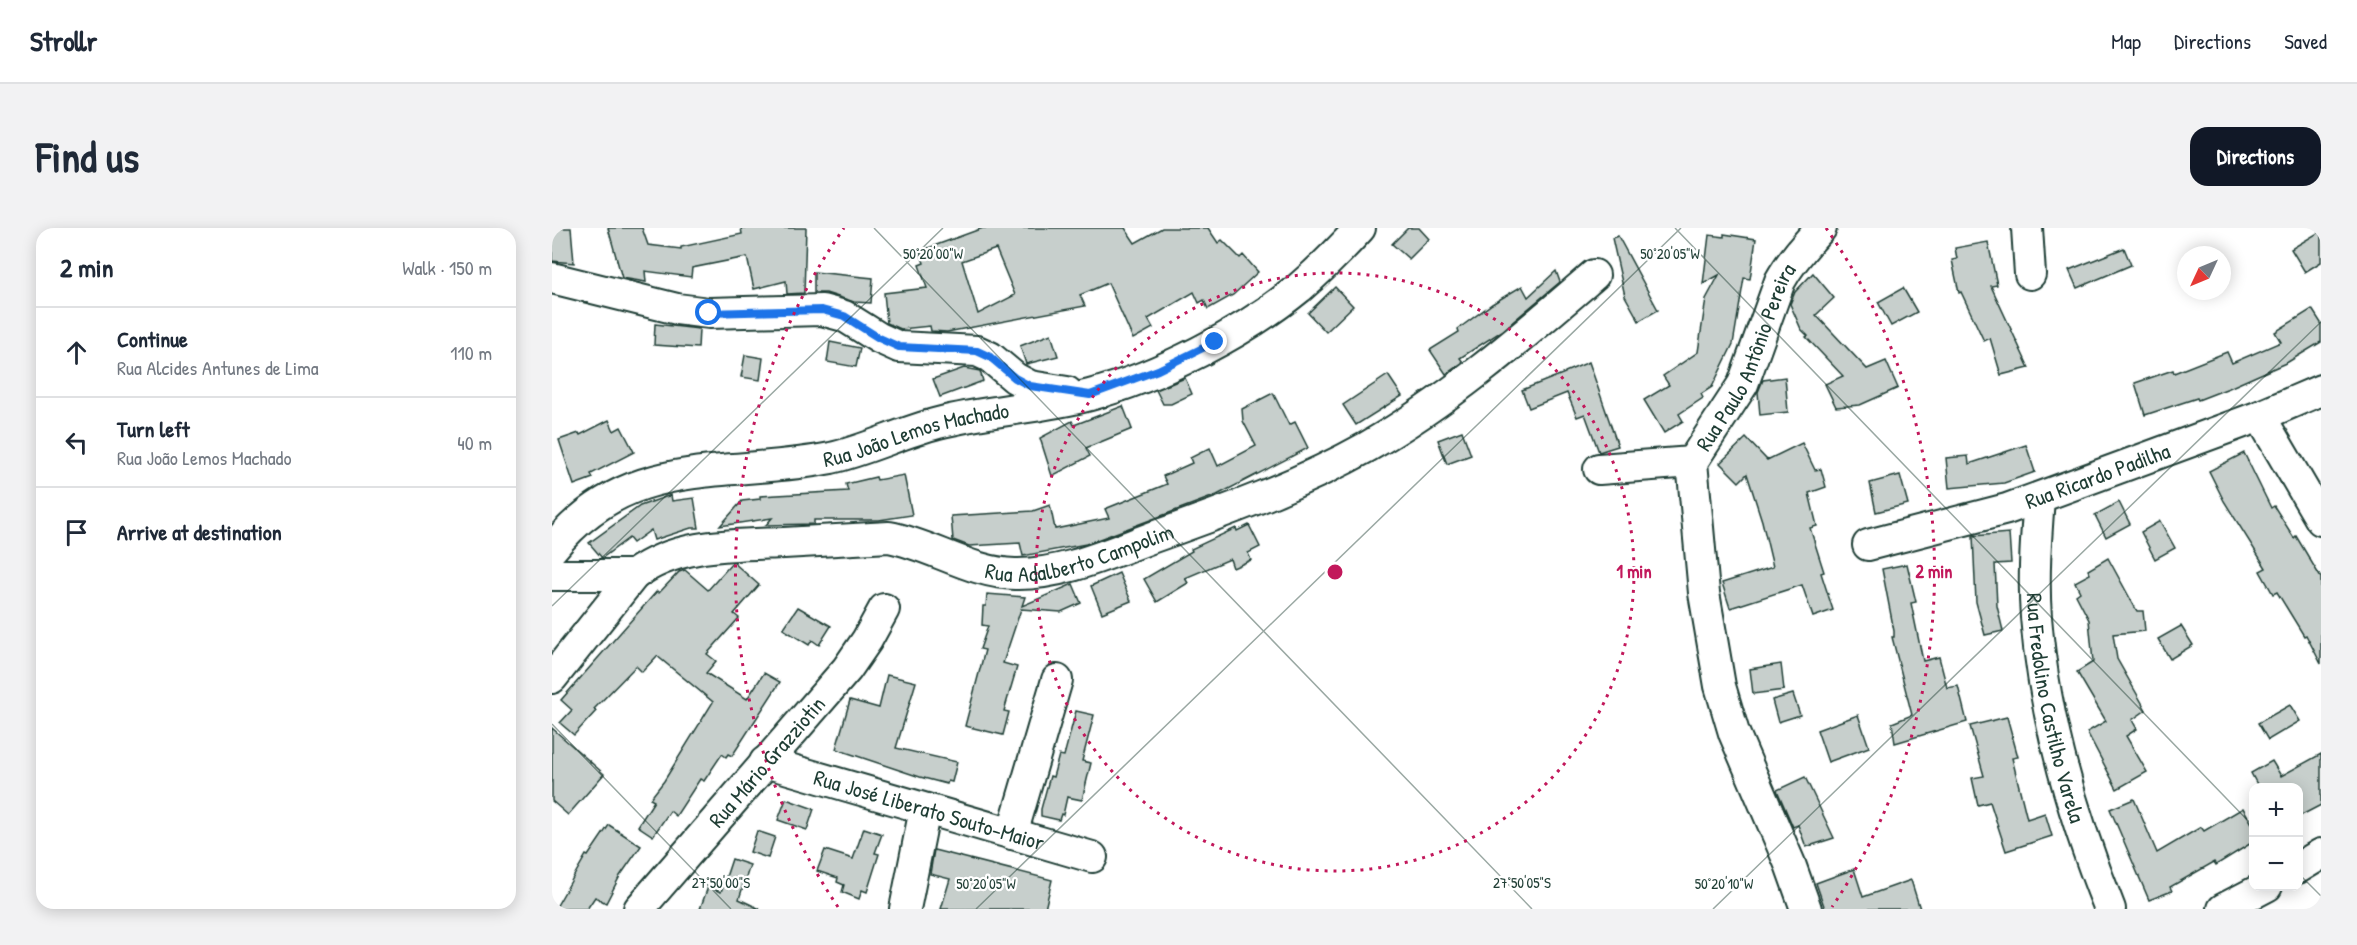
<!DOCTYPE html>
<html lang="en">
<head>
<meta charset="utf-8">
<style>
  :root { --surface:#fff; --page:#f2f2f3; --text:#1f2937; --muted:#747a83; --line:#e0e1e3; --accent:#111827 }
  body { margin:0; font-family:"Patrick Hand",sans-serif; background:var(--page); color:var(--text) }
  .controls { position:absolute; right:18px; bottom:18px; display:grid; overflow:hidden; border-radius:12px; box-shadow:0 3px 15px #0003 }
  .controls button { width:54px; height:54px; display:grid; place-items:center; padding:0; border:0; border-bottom:2px solid var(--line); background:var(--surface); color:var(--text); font:30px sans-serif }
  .compass { position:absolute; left:1625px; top:18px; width:54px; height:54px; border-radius:50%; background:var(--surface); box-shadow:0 3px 15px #0003; rotate:226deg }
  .stop { position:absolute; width:18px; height:18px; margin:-14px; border:4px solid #1a73e8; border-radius:50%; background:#fff }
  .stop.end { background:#1a73e8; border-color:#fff; box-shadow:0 2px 6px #0008 }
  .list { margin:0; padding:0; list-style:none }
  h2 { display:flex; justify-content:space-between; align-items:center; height:78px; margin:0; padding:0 24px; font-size:26px }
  h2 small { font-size:20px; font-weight:400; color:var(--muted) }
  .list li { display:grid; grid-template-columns:39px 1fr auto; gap:18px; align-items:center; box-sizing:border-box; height:90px; padding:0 24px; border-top:2px solid var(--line) }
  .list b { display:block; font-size:22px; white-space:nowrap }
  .list p { margin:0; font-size:20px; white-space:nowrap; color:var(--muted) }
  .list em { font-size:20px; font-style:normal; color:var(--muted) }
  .icon { flex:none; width:33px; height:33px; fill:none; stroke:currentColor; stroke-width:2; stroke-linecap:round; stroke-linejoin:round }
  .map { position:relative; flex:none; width:1769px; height:681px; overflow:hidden; border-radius:18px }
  header { display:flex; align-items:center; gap:36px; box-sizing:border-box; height:84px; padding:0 30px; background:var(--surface); border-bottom:2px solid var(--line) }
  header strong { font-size:28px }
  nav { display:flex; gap:33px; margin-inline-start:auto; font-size:21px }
  .intro { display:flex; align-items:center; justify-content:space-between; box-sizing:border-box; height:144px; padding:0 36px }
  h1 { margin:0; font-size:42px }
  .button { padding:15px 27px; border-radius:18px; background:var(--accent); color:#fff; font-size:21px; font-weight:700 }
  main { display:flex; gap:36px; padding:0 36px }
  aside { flex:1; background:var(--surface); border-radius:18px; box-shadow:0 3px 15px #0003 }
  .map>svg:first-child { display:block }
</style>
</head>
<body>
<header>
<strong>Strollr</strong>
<nav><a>Map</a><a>Directions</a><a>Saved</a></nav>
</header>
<div class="intro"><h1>Find us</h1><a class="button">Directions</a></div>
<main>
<aside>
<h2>2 min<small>Walk · 150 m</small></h2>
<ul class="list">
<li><svg class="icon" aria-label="ahead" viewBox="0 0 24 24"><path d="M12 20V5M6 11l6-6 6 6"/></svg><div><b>Continue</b><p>Rua Alcides Antunes de Lima</p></div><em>110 m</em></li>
<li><svg class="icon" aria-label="left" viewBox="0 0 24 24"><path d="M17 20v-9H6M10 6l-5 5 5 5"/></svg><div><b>Turn left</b><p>Rua João Lemos Machado</p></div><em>40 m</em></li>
<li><svg class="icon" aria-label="arrive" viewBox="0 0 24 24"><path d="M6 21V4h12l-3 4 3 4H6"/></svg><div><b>Arrive at destination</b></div></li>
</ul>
</aside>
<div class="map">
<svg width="1769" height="681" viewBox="0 0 1769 681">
  <rect width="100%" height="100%" fill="#fff"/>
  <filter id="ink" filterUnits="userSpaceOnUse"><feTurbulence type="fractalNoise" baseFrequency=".0167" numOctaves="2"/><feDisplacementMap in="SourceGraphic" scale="12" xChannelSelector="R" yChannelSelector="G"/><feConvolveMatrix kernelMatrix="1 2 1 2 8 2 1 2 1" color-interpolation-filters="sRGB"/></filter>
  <g filter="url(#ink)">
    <g fill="#c7cfcc" stroke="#1f3d34" stroke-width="1.5" fill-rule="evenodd">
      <polygon points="0,0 19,0 22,35 0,33"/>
      <polygon points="56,0 90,0 96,17 129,21 129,19 190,6 189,0 254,0 252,65 235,66 234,53 202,61 195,29 140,40 139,49 93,43 94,54 70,50"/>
      <path d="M 431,0 L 573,0 L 583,15 L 610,0 L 656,0 L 666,15 L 670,12 L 688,30 L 691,27 L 706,44 L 681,67 L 656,81 L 652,72 L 647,75 L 642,64 L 596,91 L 601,100 L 581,111 L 556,55 L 528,67 L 533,78 L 395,104 L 379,103 L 378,98 L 349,101 L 335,95 L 332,65 L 375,60 L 367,37 L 372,35 L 368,23 ZM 444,21 L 463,67 L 426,86 L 410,33 Z"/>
      <polygon points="856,0 867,0 877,11 857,31 840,16"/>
      <polygon points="1769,3 1769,34 1753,44 1739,21"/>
      <polygon points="1172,6 1204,11 1198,51 1192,50 1181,116 1160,159 1149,166 1151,170 1127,186 1131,193 1112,205 1092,172 1117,157 1111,148 1146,124 1154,71 1167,47 1151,56 1157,7 1172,9"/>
      <polygon points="1066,8 1106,82 1087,93 1073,68 1060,10"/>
      <polygon points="1436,14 1445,57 1439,58 1477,140 1449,147 1438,110 1432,113 1409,64 1407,65 1400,32 1405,31 1403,20"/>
      <polygon points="1572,20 1579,37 1525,60 1517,42"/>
      <polygon points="1004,43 1008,54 950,103 908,130 911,134 894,146 878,122 907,104 906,101 940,76 970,58 976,69"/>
      <polygon points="262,44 321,50 319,75 302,74 274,65 262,65"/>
      <polygon points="1261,45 1282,70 1264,87 1315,141 1334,133 1346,160 1308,177 1284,179 1273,156 1291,148 1254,109 1256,108 1249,101 1238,76 1243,64"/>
      <polygon points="783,59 801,78 774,104 756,85"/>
      <polygon points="1351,60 1365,84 1339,98 1326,74"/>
      <polygon points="1760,81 1769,95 1769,114 1736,134 1677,160 1646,172 1645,170 1593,187 1583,155 1621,142 1622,145 1675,124 1680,135 1729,114 1723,104"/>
      <polygon points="103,96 147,101 146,120 102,117"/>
      <polygon points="499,106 506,128 474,136 468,118"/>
      <polygon points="278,114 308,120 304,139 275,134"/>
      <polygon points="193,127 211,130 208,152 189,149"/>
      <polygon points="1037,134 1066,218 1050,223 1047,224 1033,186 1025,189 1015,165 977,180 970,162 1013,145 1013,144"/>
      <polygon points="412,140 428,143 431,153 388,169 381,151"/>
      <polygon points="836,147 850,168 804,197 791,177"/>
      <polygon points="1233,149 1236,184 1208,187 1206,164 1211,152"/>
      <polygon points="633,150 640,166 619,176 611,176 604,162"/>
      <polygon points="721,165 737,197 743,194 756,220 665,267 534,316 471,328 468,315 417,318 401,312 399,288 481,283 498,277 503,301 557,290 553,281 615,256 611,248 640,235 638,230 658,220 666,238 704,218 691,193 690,181"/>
      <polygon points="571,178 580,201 534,220 538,228 500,248 488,210 520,193 522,197"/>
      <polygon points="57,192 62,203 69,199 82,224 39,246 41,250 22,257 7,212 27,205 28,207"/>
      <polygon points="910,203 919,227 895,236 886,212"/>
      <polygon points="1194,210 1215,232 1250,215 1263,242 1269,241 1274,259 1257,265 1265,298 1258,300 1272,344 1269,345 1281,382 1261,389 1250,357 1178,380 1170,355 1221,339 1210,293 1195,246 1187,254 1168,235"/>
      <polygon points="1474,217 1483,244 1452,255 1397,260 1394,230 1416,228 1417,236"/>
      <polygon points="1692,225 1719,280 1722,278 1742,310 1744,308 1769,350 1769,436 1754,407 1752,408 1725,364 1721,366 1708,343 1714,340 1672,273 1657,243"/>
      <polygon points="352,247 360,287 327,292 262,292 262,296 214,297 220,290 168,298 190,273 208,271 208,268 296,263 294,256 324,249 325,252"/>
      <polygon points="1348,247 1356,276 1324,284 1318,255"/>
      <polygon points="119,267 120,273 142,270 147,300 139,300 102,312 99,302 81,315 77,310 50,330 37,315 88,278"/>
      <polygon points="1567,274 1578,296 1554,309 1543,287"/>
      <polygon points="1608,293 1623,320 1603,331 1589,304"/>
      <polygon points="697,297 708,319 696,325 699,332 681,340 678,331 633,350 636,355 605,374 592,351 640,323 639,321 684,300 685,303"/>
      <polygon points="1457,305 1459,335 1443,336 1445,378 1451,403 1433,407 1424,374 1421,308"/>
      <polygon points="1556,330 1585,383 1591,383 1593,403 1561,406 1565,431 1594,482 1580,492 1585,501 1574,508 1595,544 1565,561 1535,504 1554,493 1525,444 1541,434 1537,392 1524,367 1528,364 1523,354 1538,346 1536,342"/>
      <polygon points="181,334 207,357 182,386 187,390 155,426 164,433 154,445 195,471 212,445 228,454 180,528 176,526 174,529 170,526 152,553 148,551 124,588 118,583 101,608 86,598 102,573 98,571 112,553 161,474 105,428 90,444 84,438 42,481 44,483 22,507 8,495 20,482 9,472 105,363 107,365 127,344 133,342 156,362"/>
      <polygon points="1355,336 1364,374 1359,375 1371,433 1387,429 1395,460 1406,458 1415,494 1343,515 1340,495 1360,487 1340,409 1342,409 1342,403 1330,341"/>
      <polygon points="567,345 579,373 550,385 539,358"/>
      <polygon points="521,356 529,375 509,384 469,381 451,435 465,439 452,483 457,484 451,507 413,498 433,422 428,421 436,398 430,397 431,378 434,378 435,366 473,369 470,378"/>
      <polygon points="246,379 279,398 267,417 260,412 257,417 231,401"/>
      <polygon points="1629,398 1641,417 1618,431 1606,411"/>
      <polygon points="1229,436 1232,462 1201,466 1198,441"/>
      <polygon points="335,447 364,454 344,520 405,534 400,554 396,553 395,556 368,549 284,521 298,472 327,480"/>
      <polygon points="1241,466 1248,487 1226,494 1220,472"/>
      <polygon points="1738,477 1748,493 1716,512 1706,495"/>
      <polygon points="524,483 542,487 530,533 539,535 530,572 515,569 511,587 509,586 507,592 489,588 489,581 498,548 501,549 507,527 512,528"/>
      <polygon points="1306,487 1317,519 1276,534 1265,502"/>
      <polygon points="1455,489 1466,529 1460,530 1475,591 1493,585 1500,608 1454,623 1438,574 1426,577 1420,550 1432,548 1418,498"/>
      <polygon points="0,500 52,546 16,587 0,573"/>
      <polygon points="1769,526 1769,577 1746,589 1746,560 1707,560 1699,545 1720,533 1729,548"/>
      <polygon points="1253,549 1282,610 1254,619 1246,597 1241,599 1225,562"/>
      <polygon points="234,571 262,581 255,602 226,592"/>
      <polygon points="1582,571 1605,625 1649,599 1652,603 1691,580 1701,597 1701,614 1664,637 1662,634 1618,659 1620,663 1597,672 1558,581"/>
      <polygon points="57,597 89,618 68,648 54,675 43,669 35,681 3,681 34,627 36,628"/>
      <polygon points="312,600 330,606 323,625 327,626 315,664 310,662 307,671 290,664 292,657 285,654 286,650 265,643 273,622 301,631"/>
      <polygon points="205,603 223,609 216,630 198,624"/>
      <polygon points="382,622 500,652 493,681 389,681 398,651 378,646"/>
      <polygon points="180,631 198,637 187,671 208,681 148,681 156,659 169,664"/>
      <polygon points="1302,641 1311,669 1359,652 1368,681 1273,681 1264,655"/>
    </g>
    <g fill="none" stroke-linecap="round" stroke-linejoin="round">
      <g stroke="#1f3d34" stroke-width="34">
        <g id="street">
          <polyline points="1475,0 1478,46"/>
          <polyline points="0,50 125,81 157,85 270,82 292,88 327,110 347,119 425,123 438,129 463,150 478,158 515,164"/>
          <polyline points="1708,188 1769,292"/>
          <polyline points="1047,241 1140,234"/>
          <path id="s1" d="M 1487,270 C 1484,310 1481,350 1484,389 C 1492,490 1521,589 1558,681"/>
          <path id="s2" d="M 1316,317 L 1455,281 L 1708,188 L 1769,162"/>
          <path id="s3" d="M 0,321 C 77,224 173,251 279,230 C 315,222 350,204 386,195 C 436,182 489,180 538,167 C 606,149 692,105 747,60 C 768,42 789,21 808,0"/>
          <polyline points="0,347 82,347"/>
          <path id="s4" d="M 0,450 L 82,347 C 125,315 180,317 232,315 C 267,313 302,311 337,309 C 380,317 419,345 463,346 C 512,347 562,323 607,307 C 677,282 749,256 815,219 C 898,172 970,109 1042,47"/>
          <path id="s5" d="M 213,534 L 540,629"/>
          <polyline points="460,606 505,452"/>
          <polyline points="1746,640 1769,626"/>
          <path id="s6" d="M 87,681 L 295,441 L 315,412 L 332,381"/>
          <polyline points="353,681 373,581"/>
          <path id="s7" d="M 1254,681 L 1238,636 L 1182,505 L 1168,458 L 1152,365 L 1140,234 L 1191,156 L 1228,53 C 1239,33 1253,17 1269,0"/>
          <polyline points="1671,681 1715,658"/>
        </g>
      </g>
      <use href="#street" stroke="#fff" stroke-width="30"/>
    </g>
  </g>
  <g fill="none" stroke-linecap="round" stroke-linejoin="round" filter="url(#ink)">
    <polyline stroke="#1a73e8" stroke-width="8" points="157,85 270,82 292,88 327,110 347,119 425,123 438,129 463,150 478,158 538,167 606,142 663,114"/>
  </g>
  <path fill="none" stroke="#1f3d34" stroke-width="1.5" stroke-opacity="0.45" d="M 322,0 L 980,681M 1123,0 L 1702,599M 0,378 L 391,0M 0,496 L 179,681M 1746,645 L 1769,668M 424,681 L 1129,0M 1161,681 L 1769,94"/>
  <g fill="none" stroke="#c2185b" stroke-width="3" stroke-dasharray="3 6">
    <circle cx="783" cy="344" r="299"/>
    <path d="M286 679A599 599 0 0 1 292 0M1274 0A599 599 0 0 1 1280 679"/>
  </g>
  <g text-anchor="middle" stroke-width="4.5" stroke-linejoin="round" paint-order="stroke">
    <g font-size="22" fill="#1f3d34" stroke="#fff">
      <text dy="8" stroke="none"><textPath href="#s7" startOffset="584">Rua Paulo Antônio Pereira</textPath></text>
      <text dy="8" stroke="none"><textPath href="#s3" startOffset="392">Rua João Lemos Machado</textPath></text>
      <text dy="8" stroke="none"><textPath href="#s2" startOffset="240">Rua Ricardo Padilha</textPath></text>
      <text dy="8" stroke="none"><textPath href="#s4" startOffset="592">Rua Adalberto Campolim</textPath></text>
      <text dy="8" stroke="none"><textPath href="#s1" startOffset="212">Rua Fredolino Castilho Varela</textPath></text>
      <text dy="8" stroke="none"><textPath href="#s6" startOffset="195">Rua Mário Grazziotin</textPath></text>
      <text dy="8" stroke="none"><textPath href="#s5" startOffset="171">Rua José Liberato Souto-Maior</textPath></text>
    </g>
  </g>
  <g font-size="15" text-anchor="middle" fill="#1f3d34" stroke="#fff" stroke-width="4.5" stroke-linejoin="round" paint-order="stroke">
    <text x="381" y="31">50°20'00"W</text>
    <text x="1118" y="31">50°20'05"W</text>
    <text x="169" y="660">27°50'00"S</text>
    <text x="970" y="660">27°50'05"S</text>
    <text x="434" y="661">50°20'05"W</text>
    <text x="1172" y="661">50°20'10"W</text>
  </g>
  <circle cx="783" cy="344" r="9" fill="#c2185b" stroke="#fff" stroke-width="3"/>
  <g font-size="18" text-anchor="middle" font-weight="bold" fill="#c2185b" stroke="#fff" stroke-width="4.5" stroke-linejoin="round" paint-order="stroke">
    <text x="1082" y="350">1 min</text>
    <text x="1382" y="350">2 min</text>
  </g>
</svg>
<div class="controls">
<button>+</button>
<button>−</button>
</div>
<svg class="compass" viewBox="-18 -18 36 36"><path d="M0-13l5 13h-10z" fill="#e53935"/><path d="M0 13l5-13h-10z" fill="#747a83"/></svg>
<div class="stop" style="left:157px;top:85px"></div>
<div class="stop end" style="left:663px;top:114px"></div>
</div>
</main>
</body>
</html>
